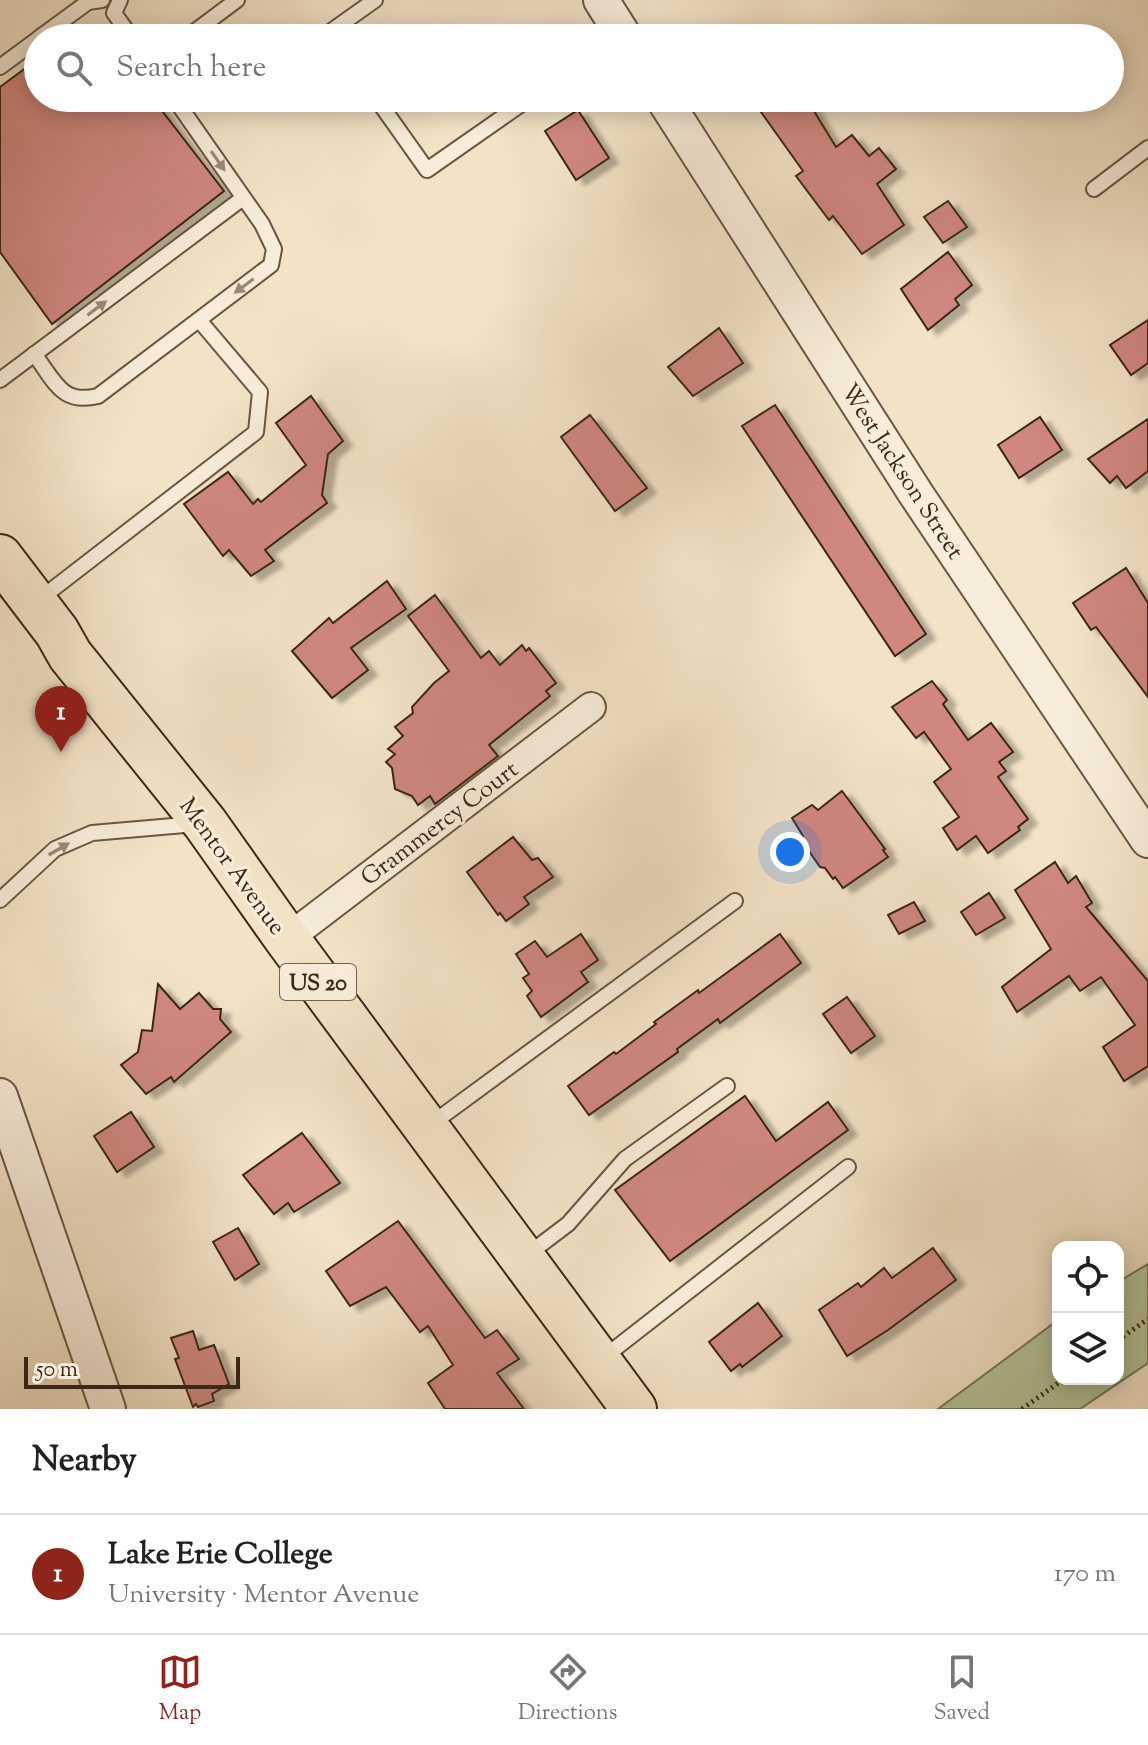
<!DOCTYPE html>
<html lang="en">
<head>
<meta charset="utf-8">
<style>
  :root { --surface:#fff; --page:#f2f2f2; --text:#222; --muted:#767676; --line:#e0e0e0; --accent:#8f2418 }
  body { margin:0; font-family:"Sorts Mill Goudy",serif; background:var(--page); color:var(--text) }
  .controls { position:absolute; right:24px; bottom:24px; display:grid; overflow:hidden; border-radius:16px; box-shadow:0 4px 20px #0003 }
  .controls button { width:72px; height:72px; display:grid; place-items:center; padding:0; border:0; border-bottom:2px solid var(--line); background:var(--surface); color:var(--text); font:40px sans-serif }
  .scale { position:absolute; left:24px; bottom:20px; width:216px; box-sizing:border-box; padding-left:8px; border:4px solid #3b2816; border-top:0; font-size:22px; line-height:28px; white-space:nowrap; color:#3b2816; -webkit-text-stroke:6px #f7edda; paint-order:stroke }
  .you { position:absolute; left:790px; top:852px; width:28px; height:28px; margin:-20px; border:6px solid #fff; border-radius:50%; background:#1a73e8; box-shadow:0 0 0 12px #1a73e833 }
  .badge { display:grid; place-items:center; width:52px; height:52px; border-radius:50%; background:var(--accent); color:#fff; font-size:26px; font-weight:700 }
  .pin { position:absolute; translate:-50% -66px; filter:drop-shadow(0 2px 4px #0008) }
  .pin::after { content:''; position:absolute; top:42px; width:28px; height:24px; background:inherit; clip-path:polygon(0 0,100% 0,50% 100%) }
  .list { margin:0; padding:0; list-style:none }
  h2 { display:flex; justify-content:space-between; align-items:center; height:104px; margin:0; padding:0 32px; font-size:34px }
  h2 small { font-size:26px; font-weight:400; color:var(--muted) }
  .list li { display:grid; grid-template-columns:52px 1fr auto; gap:24px; align-items:center; box-sizing:border-box; height:120px; padding:0 32px; border-top:2px solid var(--line) }
  .list b { display:block; font-size:30px; white-space:nowrap }
  .list p { margin:0; font-size:26px; white-space:nowrap; color:var(--muted) }
  .list em { font-size:26px; font-style:normal; color:var(--muted) }
  .icon { flex:none; width:44px; height:44px; fill:none; stroke:currentColor; stroke-width:2; stroke-linecap:round; stroke-linejoin:round }
  .map { position:relative; flex:none; width:1148px; height:1409px; overflow:hidden }
  .search { position:absolute; background:var(--surface); box-shadow:0 4px 20px #0003; left:24px; right:24px; top:24px; height:88px; display:flex; align-items:center; gap:20px; box-sizing:border-box; padding:0 28px; border-radius:44px; color:var(--muted); font-size:30px }
  .sheet { height:224px; background:var(--surface) }
  nav { display:flex; justify-content:space-around; align-items:center; box-sizing:border-box; height:112px; border-top:2px solid var(--line); background:var(--surface); font-size:22px; color:var(--muted) }
  nav a { display:grid; justify-items:center; gap:4px }
  nav .on { color:var(--accent) }
  .map>svg:first-child { display:block }
</style>
</head>
<body>
<div class="map">
<svg width="1148" height="1409" viewBox="0 0 1148 1409">
  <defs>
    <filter id="shadow"><feDropShadow dx="9" dy="5" stdDeviation="2" flood-color="#0004"/></filter>
  </defs>
  <rect width="100%" height="100%" fill="#f2e3c6"/>
  <filter id="stains"><feTurbulence type="fractalNoise" baseFrequency=".0025" numOctaves="4"/><feColorMatrix values="0 0 0 0 .2 0 0 0 0 .09 0 0 0 0 .02 0 0 0 .5 -.17"/></filter>
  <radialGradient id="worn" r=".72"><stop offset=".6" stop-color="#630" stop-opacity="0"/><stop offset="1" stop-color="#630" stop-opacity=".3"/></radialGradient>
  <polygon fill="#b5c599" stroke="#787658" stroke-width="2" points="1148,1264 1148,1363 1080,1409 938,1409 1058,1320 1058,1379 1118,1379 1118,1282"/>
  <g fill="#cf877f" stroke="#3b2816" stroke-width="2" filter="url(#shadow)">
    <polygon points="38,59 38,98 152,98 224,191 52,324 0,252 0,87"/>
    <polygon points="751,98 806,98 836,147 852,135 869,156 879,148 896,169 877,184 904,225 862,254 833,216 829,220 796,176 803,171"/>
    <polygon points="578,110 609,158 576,180 545,131"/>
    <polygon points="948,201 967,227 943,243 924,217"/>
    <polygon points="948,252 972,285 955,299 959,305 928,330 901,289"/>
    <polygon points="1148,320 1148,363 1131,375 1110,345"/>
    <polygon points="719,328 743,363 693,396 668,367"/>
    <polygon points="311,396 343,441 328,454 322,495 327,503 265,550 274,561 251,576 229,550 223,556 184,504 228,472 253,504 258,499 261,502 306,465 276,423"/>
    <polygon points="775,405 926,634 895,656 742,426"/>
    <polygon points="590,415 647,488 615,511 561,437"/>
    <polygon points="1040,417 1062,450 1019,478 998,445"/>
    <polygon points="1148,419 1148,471 1126,488 1117,476 1110,483 1088,459"/>
    <polygon points="1126,568 1148,603 1148,697 1096,627 1091,630 1073,603"/>
    <polygon points="387,581 406,609 351,648 368,670 332,698 292,651 329,618 333,623"/>
    <polygon points="435,595 481,658 489,651 500,665 522,645 526,651 529,648 556,683 546,691 550,696 489,745 498,756 435,804 430,796 418,805 412,796 395,789 392,768 386,762 395,754 388,749 403,736 395,727 413,713 412,707 434,683 449,671 408,616"/>
    <polygon points="932,681 947,700 943,704 968,740 991,723 1013,752 999,762 1006,771 998,777 1028,819 1018,827 1020,830 988,853 976,836 957,850 943,828 959,817 934,782 951,769 924,732 916,738 892,707"/>
    <polygon points="842,791 885,849 883,850 888,857 843,888 835,877 833,879 825,868 820,867 802,841 803,836 792,818 812,805 818,810"/>
    <polygon points="513,837 532,860 538,858 553,877 524,897 529,904 506,921 500,913 498,915 467,872"/>
    <polygon points="1055,862 1068,883 1076,876 1092,903 1086,907 1148,981 1148,1066 1124,1081 1103,1047 1135,1025 1101,977 1080,991 1069,976 1017,1012 1002,987 1051,949 1015,890"/>
    <polygon points="989,893 1005,918 976,935 961,912"/>
    <polygon points="914,902 925,921 899,934 888,915"/>
    <polygon points="581,934 598,960 581,972 588,982 541,1017 527,996 532,991 523,978 529,974 516,954 535,941 547,957"/>
    <polygon points="780,934 801,963 720,1023 718,1019 677,1049 678,1052 589,1115 568,1086 614,1052 616,1054 656,1024 654,1022 698,990 699,993"/>
    <polygon points="158,984 180,1009 199,993 213,1009 221,1009 220,1019 231,1032 174,1082 171,1077 146,1094 121,1065 138,1052 142,1030 152,1031"/>
    <polygon points="847,997 875,1036 851,1053 823,1014"/>
    <polygon points="745,1096 776,1141 828,1102 848,1130 670,1261 615,1190"/>
    <polygon points="131,1112 154,1147 117,1172 94,1136"/>
    <polygon points="302,1133 340,1183 294,1212 288,1203 274,1214 243,1175"/>
    <polygon points="398,1221 485,1338 497,1330 519,1359 497,1373 524,1409 445,1409 428,1383 453,1365 428,1326 420,1332 386,1287 350,1306 326,1271"/>
    <polygon points="238,1228 259,1264 235,1280 213,1242"/>
    <polygon points="933,1248 956,1280 888,1330 847,1356 819,1310 858,1283 861,1287 884,1268 892,1278"/>
    <polygon points="758,1303 782,1336 742,1367 740,1364 731,1371 709,1342"/>
    <polygon points="193,1331 199,1350 214,1345 229,1384 212,1394 214,1401 198,1407 196,1404 193,1407 175,1359 179,1358 171,1338"/>
  </g>
  <g fill="none" stroke-linecap="round" stroke-linejoin="round">
    <g stroke="#695742" stroke-width="18">
      <g id="service">
        <polyline points="120,0 114,13 132,38"/>
        <polyline points="39,38 88,2 102,0"/>
        <polyline points="186,38 237,0"/>
        <polyline points="334,38 330,32 375,0"/>
        <polyline points="0,67 38,39"/>
        <polyline points="376,98 427,170 530,98"/>
        <polyline points="1094,189 1148,148"/>
        <path d="M 34,354 C 55,381 61,405 98,396 L 271,265 L 274,249 L 262,224 L 174,98"/>
        <polyline points="0,380 243,198"/>
        <polyline points="40,599 256,432 260,392 199,320"/>
        <polyline points="0,900 55,849 92,833 196,824"/>
        <polyline points="430,1125 735,901"/>
        <polyline points="527,1255 568,1224 625,1159 727,1086"/>
        <polyline points="603,1358 848,1167"/>
      </g>
    </g>
    <g stroke="#695742" stroke-width="32">
      <polyline id="minor" points="287,939 591,707"/>
    </g>
    <g stroke="#695742" stroke-width="38">
      <g id="tertiary">
        <polyline points="601,0 625,38"/>
        <polyline points="663,98 916,494 1148,840"/>
        <polyline points="0,1096 108,1409"/>
      </g>
    </g>
    <g stroke="#3b2816" stroke-width="48">
      <polyline id="primary" points="0,557 57,632 70,655 205,823 287,939 634,1409"/>
    </g>
    <g stroke="#3b2816" stroke-width="5" stroke-dasharray="2 4" stroke-linecap="butt">
      <polyline points="1118,1340 1148,1319"/>
      <polyline points="1022,1409 1064,1379"/>
    </g>
    <use href="#service" stroke="#f7edda" stroke-width="14"/>
    <use href="#minor" stroke="#f7edda" stroke-width="28"/>
    <use href="#tertiary" stroke="#f7edda" stroke-width="34"/>
    <use href="#primary" stroke="#f2e3c6" stroke-width="44"/>
  </g>
  <defs><path id="oneway-solid" d="M-6-.8H1V-3.2L6.5 0L1 3.2V.8H-6Z" transform="scale(2)"/></defs>
  <g fill="#998a78">
    <use href="#oneway-solid" transform="translate(218 161) rotate(55)"/>
    <use href="#oneway-solid" transform="translate(244 286) rotate(143)"/>
    <use href="#oneway-solid" transform="translate(97 308) rotate(-37)"/>
    <use href="#oneway-solid" transform="translate(59 849) rotate(-30)"/>
  </g>
  <g text-anchor="middle" stroke-width="6" stroke-linejoin="round" paint-order="stroke">
    <rect fill="#f7edda" stroke="#736351" stroke-width="2" x="280" y="964" width="76" height="36" rx="6"/>
    <g font-size="22" font-weight="bold" fill="#3b2816">
      <text x="318" y="990">US 20</text>
    </g>
    <g font-size="24" fill="#3b2816" stroke="#f7edda">
      <text transform="translate(903 471) rotate(57)" y="8">West Jackson Street</text>
      <text transform="translate(439 823) rotate(-37)" y="8">Grammercy Court</text>
      <text transform="translate(233 866) rotate(54)" y="8">Mentor Avenue</text>
    </g>
  </g>
  <rect width="100%" height="100%" filter="url(#stains)"/>
  <rect width="100%" height="100%" fill="url(#worn)"/>
</svg>
<div class="controls">
<button><svg class="icon" aria-label="locate" viewBox="0 0 24 24"><circle cx="12" cy="12" r="6"/><path d="M12 2v4M12 18v4M2 12h4M18 12h4"/></svg></button>
<button><svg class="icon" aria-label="layers" viewBox="0 0 24 24"><path d="M12 4l9 5-9 5-9-5zM3 14l9 5 9-5"/></svg></button>
</div>
<div class="scale">50 m</div>
<div class="you"></div>
<div class="pin badge" style="left:61px;top:752px">1</div>
<div class="search"><svg class="icon" aria-label="search" viewBox="0 0 24 24"><circle cx="10" cy="10" r="6"/><path d="M15 15l6 6"/></svg>Search here</div>
</div>
<section class="sheet">
<h2>Nearby<small></small></h2>
<ul class="list">
<li><span class="badge">1</span><div><b>Lake Erie College</b><p>University · Mentor Avenue</p></div><em>170 m</em></li>
</ul>
</section>
<nav>
<a class="on"><svg class="icon" aria-label="map" viewBox="0 0 24 24"><path d="M3 6l6-2 6 2 6-2v14l-6 2-6-2-6 2zM9 4v14M15 6v14"/></svg>Map</a>
<a><svg class="icon" aria-label="directions" viewBox="0 0 24 24"><path d="M12 3l9 9-9 9-9-9zM9 14v-3h6M13 9l2 2-2 2"/></svg>Directions</a>
<a><svg class="icon" aria-label="saved" viewBox="0 0 24 24"><path d="M7 4h10v16l-5-4-5 4z"/></svg>Saved</a>
</nav>
</body>
</html>
